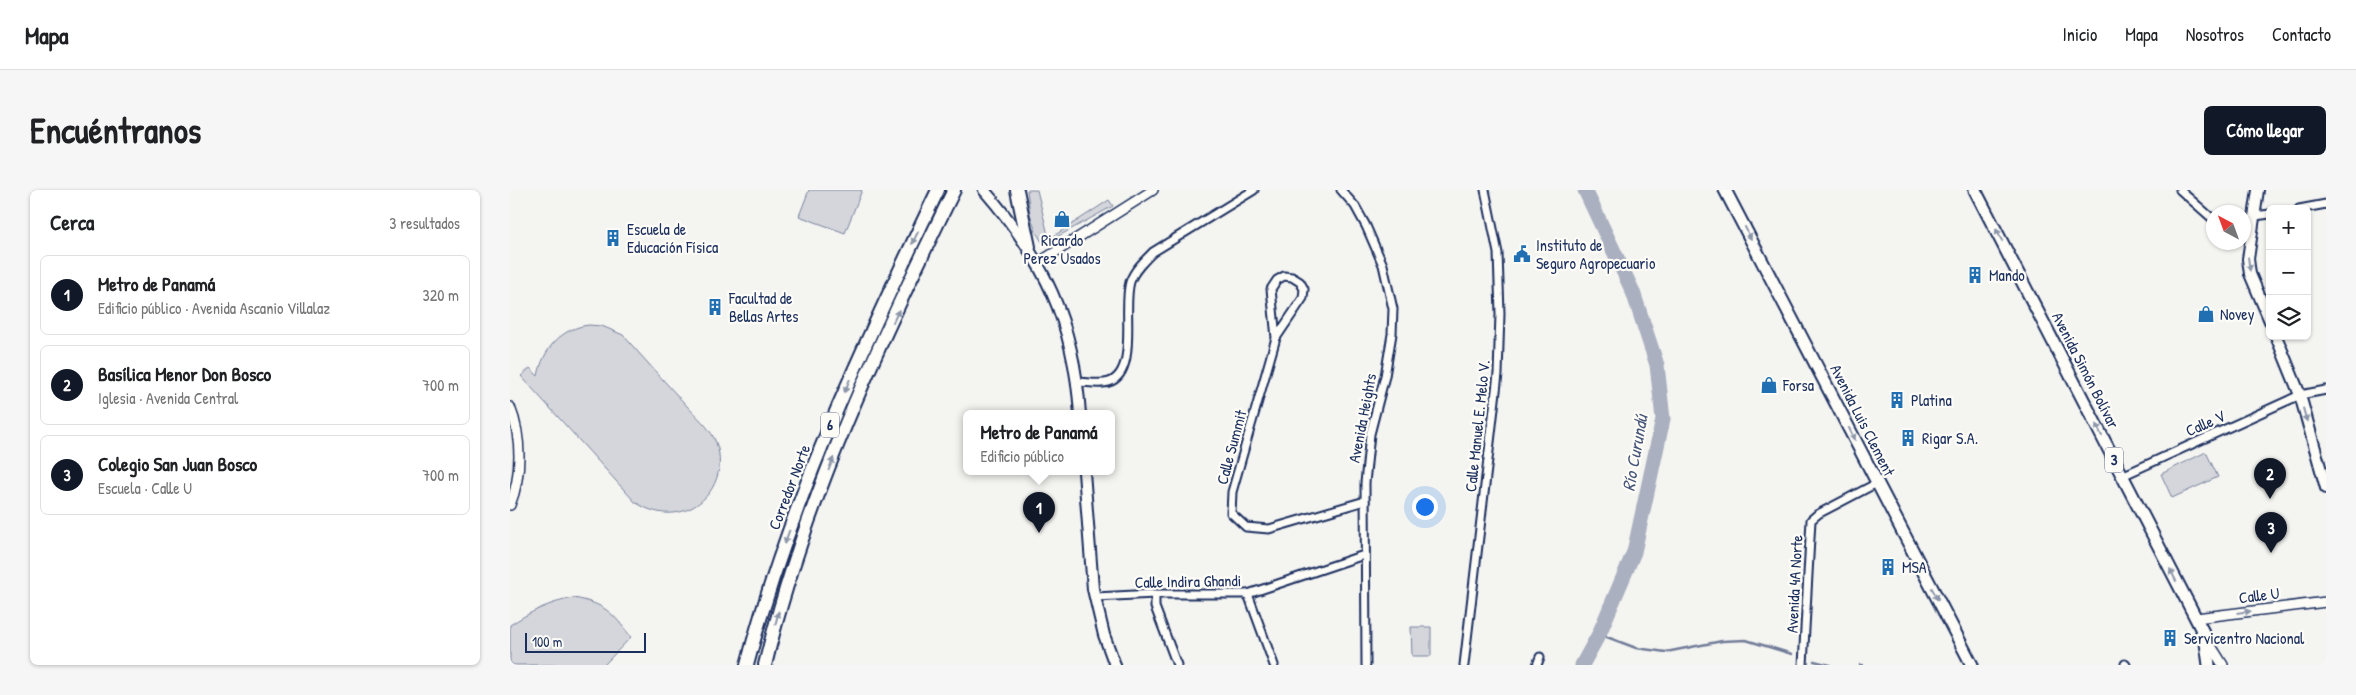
<!DOCTYPE html>
<html lang="es">
<head>
<meta charset="utf-8">
<style>
  :root { --surface:#fff; --page:#f6f6f6; --text:#202124; --muted:#757577; --line:#e0e0e0; --accent:#111827 }
  body { margin:0; font-family:"Patrick Hand",sans-serif; background:var(--page); color:var(--text) }
  .controls { position:absolute; right:15px; top:15px; display:grid; overflow:hidden; border-radius:8px; box-shadow:0 1px 4px #0004 }
  .controls button { width:45px; height:45px; display:grid; place-items:center; padding:0; border:0; border-bottom:1px solid var(--line); background:var(--surface); color:var(--text); font:25px sans-serif }
  .compass { position:absolute; left:1696px; top:15px; width:45px; height:45px; border-radius:50%; background:var(--surface); box-shadow:0 1px 4px #0004; rotate:319deg }
  .scale { position:absolute; left:15px; bottom:12px; width:121px; box-sizing:border-box; padding-left:5px; border:2px solid #1b2f5e; border-top:0; font-size:14px; line-height:18px; white-space:nowrap; color:#1b2f5e; -webkit-text-stroke:4px #fdfcf7; paint-order:stroke }
  .you { position:absolute; left:914px; top:316px; width:18px; height:18px; margin:-12px; border:4px solid #fff; border-radius:50%; background:#1a73e8; box-shadow:0 0 0 8px #1a73e833 }
  .badge { display:grid; place-items:center; width:32px; height:32px; border-radius:50%; background:var(--accent); color:#fff; font-size:16px; font-weight:700 }
  .pin { position:absolute; translate:-50% -41px; filter:drop-shadow(0 1px 2px #0008) }
  .pin::after { content:''; position:absolute; top:26px; width:18px; height:15px; background:inherit; clip-path:polygon(0 0,100% 0,50% 100%) }
  .popup { position:absolute; left:453px; top:220px; width:152px; height:65px; box-sizing:border-box; display:grid; place-content:center; border-radius:8px; background:var(--surface); filter:drop-shadow(0 1px 4px #0005); font-size:16px; white-space:nowrap; color:var(--muted) }
  .popup b { font-size:19px; color:var(--text) }
  .popup::after { content:''; position:absolute; left:50%; top:100%; margin-left:-10px; border:10px solid transparent; border-top-color:var(--surface) }
  .list { margin:0; padding:0; list-style:none }
  h2 { display:flex; justify-content:space-between; align-items:center; height:65px; margin:0; padding:0 20px; font-size:21px }
  h2 small { font-size:16px; font-weight:400; color:var(--muted) }
  .list li { display:grid; grid-template-columns:32px 1fr auto; gap:15px; align-items:center; box-sizing:border-box; height:80px; margin:0 10px 10px; padding:0 10px; border:1px solid var(--line); border-radius:8px }
  .list b { display:block; font-size:19px; white-space:nowrap }
  .list p { margin:0; font-size:16px; white-space:nowrap; color:var(--muted) }
  .list em { font-size:16px; font-style:normal; color:var(--muted) }
  .icon { flex:none; width:28px; height:28px; fill:none; stroke:currentColor; stroke-width:2; stroke-linecap:round; stroke-linejoin:round }
  .map { position:relative; flex:none; width:1816px; height:475px; overflow:hidden; border-radius:8px }
  header { display:flex; align-items:center; gap:30px; box-sizing:border-box; height:70px; padding:0 25px; background:var(--surface); border-bottom:1px solid var(--line) }
  header strong { font-size:24px }
  nav { display:flex; gap:28px; margin-inline-start:auto; font-size:18px }
  .intro { display:flex; align-items:center; justify-content:space-between; box-sizing:border-box; height:120px; padding:0 30px }
  h1 { margin:0; font-size:35px }
  .button { padding:12px 22px; border-radius:8px; background:var(--accent); color:#fff; font-size:18px; font-weight:700 }
  main { display:flex; gap:30px; padding:0 30px }
  aside { flex:1; background:var(--surface); border-radius:8px; box-shadow:0 1px 4px #0004 }
  .map>svg:first-child { display:block }
</style>
</head>
<body>
<header>
<strong>Mapa</strong>
<nav><a>Inicio</a><a>Mapa</a><a>Nosotros</a><a>Contacto</a></nav>
</header>
<div class="intro"><h1>Encuéntranos</h1><a class="button">Cómo llegar</a></div>
<main>
<aside>
<h2>Cerca<small>3 resultados</small></h2>
<ul class="list">
<li><span class="badge">1</span><div><b>Metro de Panamá</b><p>Edificio público · Avenida Ascanio Villalaz</p></div><em>320 m</em></li>
<li><span class="badge">2</span><div><b>Basílica Menor Don Bosco</b><p>Iglesia · Avenida Central</p></div><em>700 m</em></li>
<li><span class="badge">3</span><div><b>Colegio San Juan Bosco</b><p>Escuela · Calle U</p></div><em>700 m</em></li>
</ul>
</aside>
<div class="map">
<svg width="1816" height="475" viewBox="0 0 1816 475">
  <rect width="100%" height="100%" fill="#f4f4f1"/>
  <filter id="ink" filterUnits="userSpaceOnUse"><feTurbulence type="fractalNoise" baseFrequency=".02" numOctaves="2"/><feDisplacementMap in="SourceGraphic" scale="10" xChannelSelector="R" yChannelSelector="G"/><feConvolveMatrix kernelMatrix="1 2 1 2 8 2 1 2 1" color-interpolation-filters="sRGB"/></filter>
  <g filter="url(#ink)">
    <g fill="#d4d6db" stroke="#78829c">
      <polygon points="299,0 352,0 335,43 289,26"/>
      <polygon points="517,0 527,0 539,49 599,10 603,16 536,53 532,52 526,42 520,24"/>
      <path d="M 79,135 L 92,136 L 113,145 C 134,169 155,192 177,216 C 186,226 198,236 204,248 C 217,274 206,307 179,319 C 160,327 142,323 125,312 L 11,186 L 20,178 L 28,186 C 33,159 51,138 79,135 Z"/>
      <polygon points="1696,262 1708,287 1662,308 1651,284"/>
      <path d="M 64,408 C 95,414 102,422 121,447 L 94,475 L 3,475 L 0,472 L 0,435 C 20,422 40,412 64,408 Z"/>
      <polygon points="901,437 921,437 921,466 902,466"/>
    </g>
    <g fill="none" stroke-linecap="round" stroke-linejoin="round">
      <g stroke="#717c98" stroke-width="2.5">
        <polyline points="1089,444 1126,458 1156,462 1212,451 1236,450 1282,464"/>
        <polyline points="1304,471 1320,475"/>
        <polyline points="1350,475 1352,475"/>
      </g>
      <polyline stroke="#aab0bf" stroke-width="15" points="1072,475 1089,444 1124,362 1153,229 1147,175 1123,102 1075,0"/>
      <g stroke="#1b2f5e" stroke-width="11">
        <g id="minor">
          <polyline points="831,0 845,16 856,36 873,75 883,119 882,144 875,186 860,244 855,293 856,475"/>
          <polyline points="1670,0 1704,30"/>
          <polyline points="1789,19 1816,14"/>
          <polyline points="1734,36 1745,26 1760,24"/>
          <polyline points="766,148 761,99 767,90 774,86 782,87 790,92 794,99 793,108 766,148 722,302 721,323 736,337 759,339 855,311"/>
          <path d="M 568,192 C 577,192 590,195 599,192 C 629,182 612,118 620,92 C 624,80 635,70 643,62 L 744,0"/>
          <polyline points="1612,286 1790,205 1816,200"/>
          <polyline points="645,404 645,417 667,475"/>
          <polyline points="738,404 764,475"/>
          <polyline points="585,407 645,404 738,404 854,365"/>
          <polyline points="1615,474 1616,475"/>
          <polyline points="954,475 988,184 990,124 988,63 975,0"/>
          <polyline points="1027,475 1030,467"/>
          <polyline points="1293,475 1301,330 1308,324 1367,293"/>
        </g>
      </g>
      <g stroke="#1b2f5e" stroke-width="12">
        <g id="tertiary">
          <polyline points="528,73 643,0"/>
          <path d="M 0,217 C 12,247 12,285 0,315"/>
          <polyline points="1686,428 1816,412"/>
          <polyline points="1696,448 1713,475"/>
        </g>
      </g>
      <g stroke="#1b2f5e" stroke-width="14">
        <g id="secondary">
          <path d="M 474,0 C 534,69 564,132 570,224"/>
          <polyline points="1748,0 1738,69 1740,84 1760,131"/>
          <polyline points="1766,146 1790,205 1816,298"/>
          <polyline points="574,282 583,399 594,445 605,475"/>
        </g>
      </g>
      <g stroke="#1b2f5e" stroke-width="15">
        <g id="primary">
          <polyline points="1215,0 1462,475"/>
          <polyline points="1465,0 1695,446 1699,475"/>
        </g>
      </g>
      <g stroke="#1b2f5e" stroke-width="16">
        <g id="motorway">
          <polyline points="507,0 519,57"/>
          <path d="M 237,475 C 281,309 354,154 428,0"/>
          <path d="M 255,475 C 295,310 369,152 444,0"/>
        </g>
      </g>
      <use href="#minor" stroke="#fdfcf7" stroke-width="7"/>
      <use href="#tertiary" stroke="#fdfcf7" stroke-width="9"/>
      <use href="#secondary" stroke="#fdfcf7" stroke-width="10"/>
      <use href="#primary" stroke="#fdfcf7" stroke-width="11"/>
      <use href="#motorway" stroke="#fdfcf7" stroke-width="12"/>
    </g>
    <defs><path id="oneway-solid" d="M-6-.8H1V-3.2L6.5 0L1 3.2V.8H-6Z" transform="scale(1.25)"/></defs>
    <g fill="#8c96aa">
      <use href="#oneway-solid" transform="translate(1238 43) rotate(63)"/>
      <use href="#oneway-solid" transform="translate(1489 45) rotate(-118)"/>
      <use href="#oneway-solid" transform="translate(405 48) rotate(116)"/>
      <use href="#oneway-solid" transform="translate(1739 74) rotate(82)"/>
      <use href="#oneway-solid" transform="translate(386 126) rotate(-65)"/>
      <use href="#oneway-solid" transform="translate(337 196) rotate(113)"/>
      <use href="#oneway-solid" transform="translate(1795 225) rotate(74)"/>
      <use href="#oneway-solid" transform="translate(1589 240) rotate(-116)"/>
      <use href="#oneway-solid" transform="translate(1342 244) rotate(63)"/>
      <use href="#oneway-solid" transform="translate(321 274) rotate(-69)"/>
      <use href="#oneway-solid" transform="translate(277 347) rotate(110)"/>
      <use href="#oneway-solid" transform="translate(1663 385) rotate(-117)"/>
      <use href="#oneway-solid" transform="translate(1425 404) rotate(62)"/>
      <use href="#oneway-solid" transform="translate(1734 422) rotate(-7)"/>
      <use href="#oneway-solid" transform="translate(267 428) rotate(-76)"/>
    </g>
  </g>
  <defs>
    <g id="shop-bare" transform="scale(1.35)"><path d="M-5-2.5h2.3a2.7 3.5 0 0 1 5.4 0H5L5.5 6h-11ZM-1.5-2.5h3a1.5 2.3 0 0 0-3 0Z" fill="#1f6fb2" stroke="#fdfcf7" stroke-width="2.5" paint-order="stroke"/></g>
    <g id="building-bare" transform="scale(1.35)"><path d="M-4-6H4V6H1V3H-1V6H-4ZM-2.5-4.3h1.7v1.8h-1.7ZM.8-4.3h1.7v1.8H.8ZM-2.5-1h1.7V.8h-1.7ZM.8-1h1.7V.8H.8Z" fill="#1f6fb2" stroke="#fdfcf7" stroke-width="2.5" paint-order="stroke"/></g>
    <g id="civic-bare" transform="scale(1.35)"><path d="M-.6-6.5H3V-4.5H.6V-3L4-1V1h2V6H-6V1h2V-1L-.6-3ZM-1.2 2.5V6h2.4V2.5Z" fill="#1f6fb2" stroke="#fdfcf7" stroke-width="2.5" paint-order="stroke"/></g>
  </defs>
  <g fill-rule="evenodd">
    <use href="#shop-bare" x="552" y="29"/>
    <use href="#building-bare" x="103" y="48"/>
    <use href="#civic-bare" x="1012" y="64"/>
    <use href="#building-bare" x="1465" y="85"/>
    <use href="#building-bare" x="205" y="117"/>
    <use href="#shop-bare" x="1696" y="124"/>
    <use href="#shop-bare" x="1259" y="195"/>
    <use href="#building-bare" x="1387" y="210"/>
    <use href="#building-bare" x="1398" y="248"/>
    <use href="#building-bare" x="1378" y="377"/>
    <use href="#building-bare" x="1660" y="448"/>
  </g>
  <g text-anchor="middle" stroke-width="4.5" stroke-linejoin="round" paint-order="stroke">
    <g fill="#fdfcf7" stroke="#5f6c8c" stroke-width="1">
      <rect x="311" y="222.5" width="18" height="25" rx="4"/>
      <rect x="1595" y="257.5" width="18" height="25" rx="4"/>
    </g>
    <g font-size="15" font-weight="bold" fill="#1b2f5e">
      <text x="320" y="240">6</text>
      <text x="1604" y="275">3</text>
    </g>
    <g font-size="16" fill="#1b2f5e" stroke="#fdfcf7" text-anchor="start">
      <text x="117" y="45">Escuela de<tspan x="117" dy="18">Educación Física</tspan></text>
      <text x="552" y="56" text-anchor="middle">Ricardo<tspan x="552" dy="18">Perez Usados</tspan></text>
      <text x="1026" y="61">Instituto de<tspan x="1026" dy="18">Seguro Agropecuario</tspan></text>
      <text x="1479" y="91">Mando</text>
      <text x="219" y="114">Facultad de<tspan x="219" dy="18">Bellas Artes</tspan></text>
      <text x="1710" y="130">Novey</text>
      <text x="1273" y="201">Forsa</text>
      <text x="1401" y="216">Platina</text>
      <text x="1412" y="254">Rigar S.A.</text>
      <text x="1392" y="383">MSA</text>
      <text x="1674" y="454">Servicentro Nacional</text>
    </g>
    <g font-size="16" fill="#1b2f5e" stroke="#fdfcf7">
      <text transform="translate(1576 180) rotate(63)" y="6">Avenida Simón Bolívar</text>
      <text transform="translate(852 228) rotate(-79)" y="6">Avenida Heights</text>
      <text transform="translate(1353 230) rotate(63)" y="6">Avenida Luis Clement</text>
      <text transform="translate(1695 233) rotate(-24)" y="6">Calle V</text>
      <text transform="translate(967 236) rotate(-84)" y="6">Calle Manuel E. Melo V.</text>
      <text transform="translate(721 257) rotate(-75)" y="6">Calle Summit</text>
      <text transform="translate(279 297) rotate(-69)" y="6">Corredor Norte</text>
      <text transform="translate(678 391) rotate(-1)" y="6">Calle Indira Ghandi</text>
      <text transform="translate(1284 394) rotate(-87)" y="6">Avenida 4A Norte</text>
      <text transform="translate(1749 405) rotate(-7)" y="6">Calle U</text>
    </g>
    <g font-size="18" font-style="italic" fill="#46567b" stroke="#fdfcf7">
      <text transform="translate(1125 263) rotate(-80)" y="6">Río Curundú</text>
    </g>
  </g>
</svg>
<div class="controls">
<button>+</button>
<button>−</button>
<button><svg class="icon" aria-label="layers" viewBox="0 0 24 24"><path d="M12 4l9 5-9 5-9-5zM3 14l9 5 9-5"/></svg></button>
</div>
<svg class="compass" viewBox="-18 -18 36 36"><path d="M0-13l5 13h-10z" fill="#e53935"/><path d="M0 13l5-13h-10z" fill="#757577"/></svg>
<div class="scale">100 m</div>
<div class="you"></div>
<div class="pin badge" style="left:529px;top:343px">1</div>
<div class="popup"><b>Metro de Panamá</b>Edificio público</div>
<div class="pin badge" style="left:1760px;top:309px">2</div>
<div class="pin badge" style="left:1761px;top:363px">3</div>
</div>
</main>
</body>
</html>
